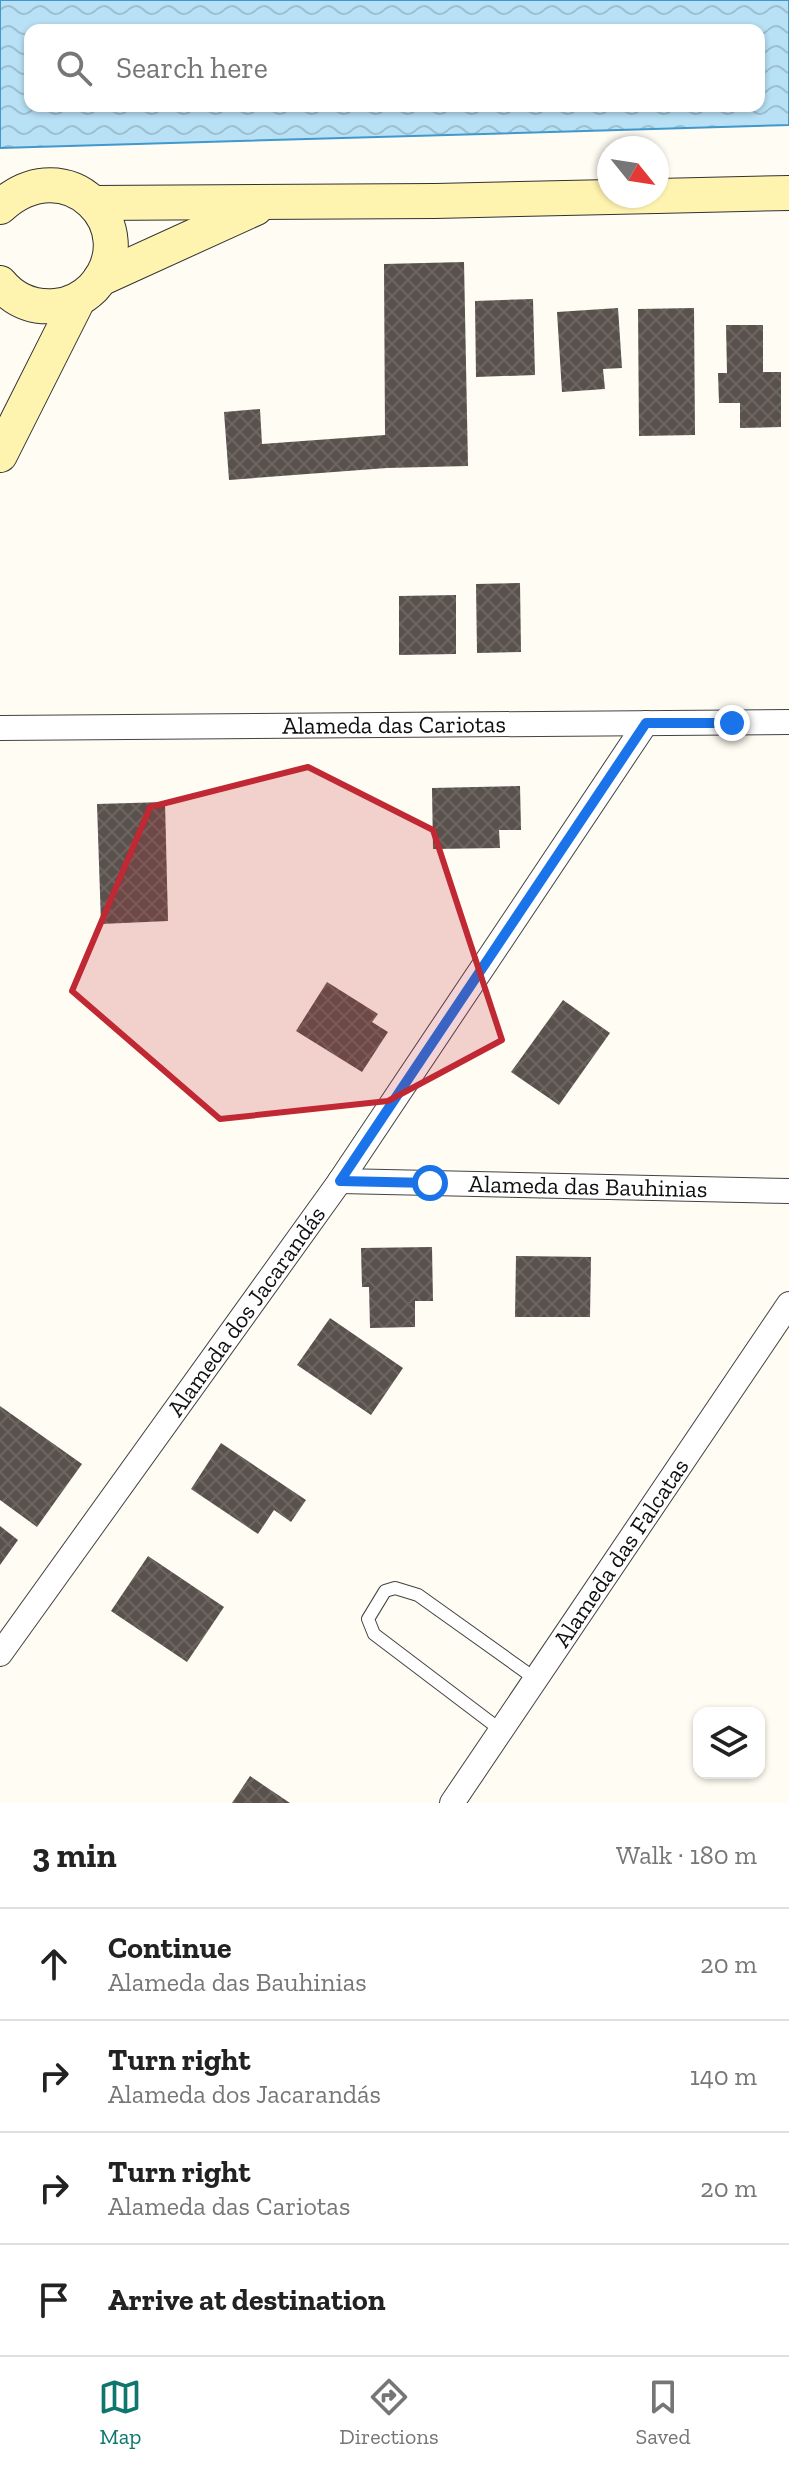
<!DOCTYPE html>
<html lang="en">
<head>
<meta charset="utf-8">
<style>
  :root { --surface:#fff; --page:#f2f2f2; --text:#222; --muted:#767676; --line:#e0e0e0; --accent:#0f766e }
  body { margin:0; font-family:"Zilla Slab",serif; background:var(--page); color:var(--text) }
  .controls { position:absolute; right:24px; bottom:24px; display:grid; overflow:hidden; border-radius:16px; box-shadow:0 2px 6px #0004 }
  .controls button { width:72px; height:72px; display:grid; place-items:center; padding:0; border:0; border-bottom:2px solid var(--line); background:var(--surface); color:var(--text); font:40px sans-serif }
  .compass { position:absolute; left:597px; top:136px; width:72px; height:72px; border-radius:50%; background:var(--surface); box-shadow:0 2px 6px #0004; rotate:120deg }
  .stop { position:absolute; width:24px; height:24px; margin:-18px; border:6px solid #1a73e8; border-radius:50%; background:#fff }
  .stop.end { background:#1a73e8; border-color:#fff; box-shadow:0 2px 8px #0008 }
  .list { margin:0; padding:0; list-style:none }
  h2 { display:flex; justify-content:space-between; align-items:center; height:104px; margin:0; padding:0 32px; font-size:34px }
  h2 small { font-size:26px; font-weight:400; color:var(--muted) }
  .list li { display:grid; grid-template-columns:52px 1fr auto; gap:24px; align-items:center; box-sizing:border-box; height:112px; padding:0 32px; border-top:2px solid var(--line) }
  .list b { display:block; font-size:30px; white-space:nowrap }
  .list p { margin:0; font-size:26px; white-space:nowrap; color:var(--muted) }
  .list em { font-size:26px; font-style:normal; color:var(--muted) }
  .icon { flex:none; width:44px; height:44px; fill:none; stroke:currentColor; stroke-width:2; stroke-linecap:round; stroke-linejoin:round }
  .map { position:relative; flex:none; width:789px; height:1803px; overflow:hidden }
  .search { position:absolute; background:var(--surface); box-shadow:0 2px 6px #0004; left:24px; right:24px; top:24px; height:88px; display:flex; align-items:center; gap:20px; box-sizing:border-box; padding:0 28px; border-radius:16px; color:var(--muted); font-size:30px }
  .sheet { height:552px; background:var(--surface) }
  nav { display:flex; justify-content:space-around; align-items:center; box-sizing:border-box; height:112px; border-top:2px solid var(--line); background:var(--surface); font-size:22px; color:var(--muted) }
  nav a { display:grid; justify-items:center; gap:4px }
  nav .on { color:var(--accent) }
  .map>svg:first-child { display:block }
</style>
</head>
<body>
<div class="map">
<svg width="789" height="1803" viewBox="0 0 789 1803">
  <defs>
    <pattern id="water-waves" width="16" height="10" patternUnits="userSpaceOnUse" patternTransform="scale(2)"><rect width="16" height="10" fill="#b8e1f6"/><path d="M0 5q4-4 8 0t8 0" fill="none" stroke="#9dc0d2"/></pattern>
    <pattern id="building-cross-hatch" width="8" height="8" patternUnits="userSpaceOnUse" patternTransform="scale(2)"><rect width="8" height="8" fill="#59514c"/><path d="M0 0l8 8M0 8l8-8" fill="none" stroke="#6c6561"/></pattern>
  </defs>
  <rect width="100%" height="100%" fill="#fffcf3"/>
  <path fill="url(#water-waves)" stroke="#4098cc" stroke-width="2" fill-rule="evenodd" d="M 0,0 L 789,0 L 789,125 L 0,148 ZM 30,30 L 759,30 L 759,106 L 30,106 Z"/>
  <g fill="url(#building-cross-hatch)">
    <polygon points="464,262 468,466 387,468 229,480 224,412 260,409 262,444 385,435 384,264"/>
    <polygon points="533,299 535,375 476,377 475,301"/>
    <polygon points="618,308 622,368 603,369 605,389 562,392 557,312"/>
    <polygon points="694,308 695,435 639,436 638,309"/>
    <polygon points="726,325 763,325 763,372 781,372 781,427 740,428 740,403 719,403 718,373 727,373"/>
    <polygon points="520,583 521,652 477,653 476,584"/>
    <polygon points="456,595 456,654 399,655 399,596"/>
    <polygon points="520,786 521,830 499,830 500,848 433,849 432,788"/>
    <polygon points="165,802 168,921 101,924 97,804"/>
    <polygon points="327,982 378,1014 372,1022 388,1032 362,1072 296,1031"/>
    <polygon points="563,1000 610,1033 559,1105 511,1072"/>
    <polygon points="432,1247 433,1301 415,1301 415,1327 370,1328 369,1287 362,1287 361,1248"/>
    <polygon points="516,1256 591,1257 590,1317 515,1317"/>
    <polygon points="330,1318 403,1368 371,1415 297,1365"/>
    <polygon points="0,1406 82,1464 37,1527 0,1500"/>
    <polygon points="221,1443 306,1500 291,1522 274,1510 258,1534 191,1489"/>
    <polygon points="0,1526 18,1540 0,1565"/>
    <polygon points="148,1556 224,1607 187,1662 111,1611"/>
    <polygon points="250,1776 290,1803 232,1803"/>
  </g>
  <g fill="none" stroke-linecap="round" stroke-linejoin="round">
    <g stroke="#434343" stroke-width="14">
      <polyline id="lane" points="502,1731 374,1634 368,1619 385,1591 395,1588 418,1595 537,1680"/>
    </g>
    <g stroke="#434343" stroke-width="26">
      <g id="street">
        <path id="s1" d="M 0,728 L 789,722"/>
        <path id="s2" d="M 340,1181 L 789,1191"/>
        <path id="s3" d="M 0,1654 L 340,1181 L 646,723"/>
        <path id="s4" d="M 452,1803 L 789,1304"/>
      </g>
    </g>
    <g stroke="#323232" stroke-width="36">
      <g id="secondary">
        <polyline points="657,196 789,193"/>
        <polyline points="93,203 435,201 656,196"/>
        <path d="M 0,207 C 67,145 147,229 93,288 C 83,298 69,305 55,306 C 32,308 14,300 0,283"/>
        <polyline points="100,279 256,208"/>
        <polyline points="0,455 78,300"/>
      </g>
    </g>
    <use href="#lane" stroke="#fff" stroke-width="12"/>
    <use href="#street" stroke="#fff" stroke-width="24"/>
    <use href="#secondary" stroke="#fef3af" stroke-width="34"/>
  </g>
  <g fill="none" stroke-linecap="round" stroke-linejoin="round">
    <polyline stroke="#1a73e8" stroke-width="10" points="430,1183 340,1181 646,723 732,723"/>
  </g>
  <path fill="#c02834" fill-opacity="0.2" stroke="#c02834" stroke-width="6" stroke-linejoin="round" d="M 308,767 L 433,830 L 502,1040 L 388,1101 L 220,1119 L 72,991 L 150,807 Z"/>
  <g text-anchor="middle" stroke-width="8" stroke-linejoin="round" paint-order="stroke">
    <g font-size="24" fill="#101010" stroke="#fff">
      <text dy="8" stroke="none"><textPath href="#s1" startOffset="394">Alameda das Cariotas</textPath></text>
      <text dy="8" stroke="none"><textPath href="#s2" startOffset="248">Alameda das Bauhinias</textPath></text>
      <text dy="8" stroke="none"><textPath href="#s3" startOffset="422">Alameda dos Jacarandás</textPath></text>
      <text dy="8" stroke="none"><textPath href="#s4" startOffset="302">Alameda das Falcatas</textPath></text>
    </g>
  </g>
</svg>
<div class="controls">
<button><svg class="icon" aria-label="layers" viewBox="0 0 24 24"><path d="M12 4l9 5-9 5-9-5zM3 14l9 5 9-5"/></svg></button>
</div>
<svg class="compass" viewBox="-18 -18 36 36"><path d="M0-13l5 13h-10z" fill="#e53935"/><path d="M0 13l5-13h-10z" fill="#767676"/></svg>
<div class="stop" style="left:430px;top:1183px"></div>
<div class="stop end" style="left:732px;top:723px"></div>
<div class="search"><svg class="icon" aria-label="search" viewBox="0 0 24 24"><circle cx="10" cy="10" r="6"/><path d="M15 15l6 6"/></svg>Search here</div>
</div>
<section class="sheet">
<h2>3 min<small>Walk · 180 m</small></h2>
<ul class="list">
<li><svg class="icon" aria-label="ahead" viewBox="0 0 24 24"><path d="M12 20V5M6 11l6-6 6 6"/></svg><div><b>Continue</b><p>Alameda das Bauhinias</p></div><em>20 m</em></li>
<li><svg class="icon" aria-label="right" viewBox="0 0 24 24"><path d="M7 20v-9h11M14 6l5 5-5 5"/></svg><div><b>Turn right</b><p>Alameda dos Jacarandás</p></div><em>140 m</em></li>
<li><svg class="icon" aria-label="right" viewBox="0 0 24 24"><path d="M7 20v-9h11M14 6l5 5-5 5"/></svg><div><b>Turn right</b><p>Alameda das Cariotas</p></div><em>20 m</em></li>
<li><svg class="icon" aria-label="arrive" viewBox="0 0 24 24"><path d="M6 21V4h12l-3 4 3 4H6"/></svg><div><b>Arrive at destination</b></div></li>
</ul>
</section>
<nav>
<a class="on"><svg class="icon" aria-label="map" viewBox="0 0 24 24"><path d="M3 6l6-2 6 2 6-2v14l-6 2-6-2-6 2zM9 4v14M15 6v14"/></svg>Map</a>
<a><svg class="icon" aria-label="directions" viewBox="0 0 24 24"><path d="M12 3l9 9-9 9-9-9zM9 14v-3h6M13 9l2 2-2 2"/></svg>Directions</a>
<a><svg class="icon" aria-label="saved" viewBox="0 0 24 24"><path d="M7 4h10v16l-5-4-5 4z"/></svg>Saved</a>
</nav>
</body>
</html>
